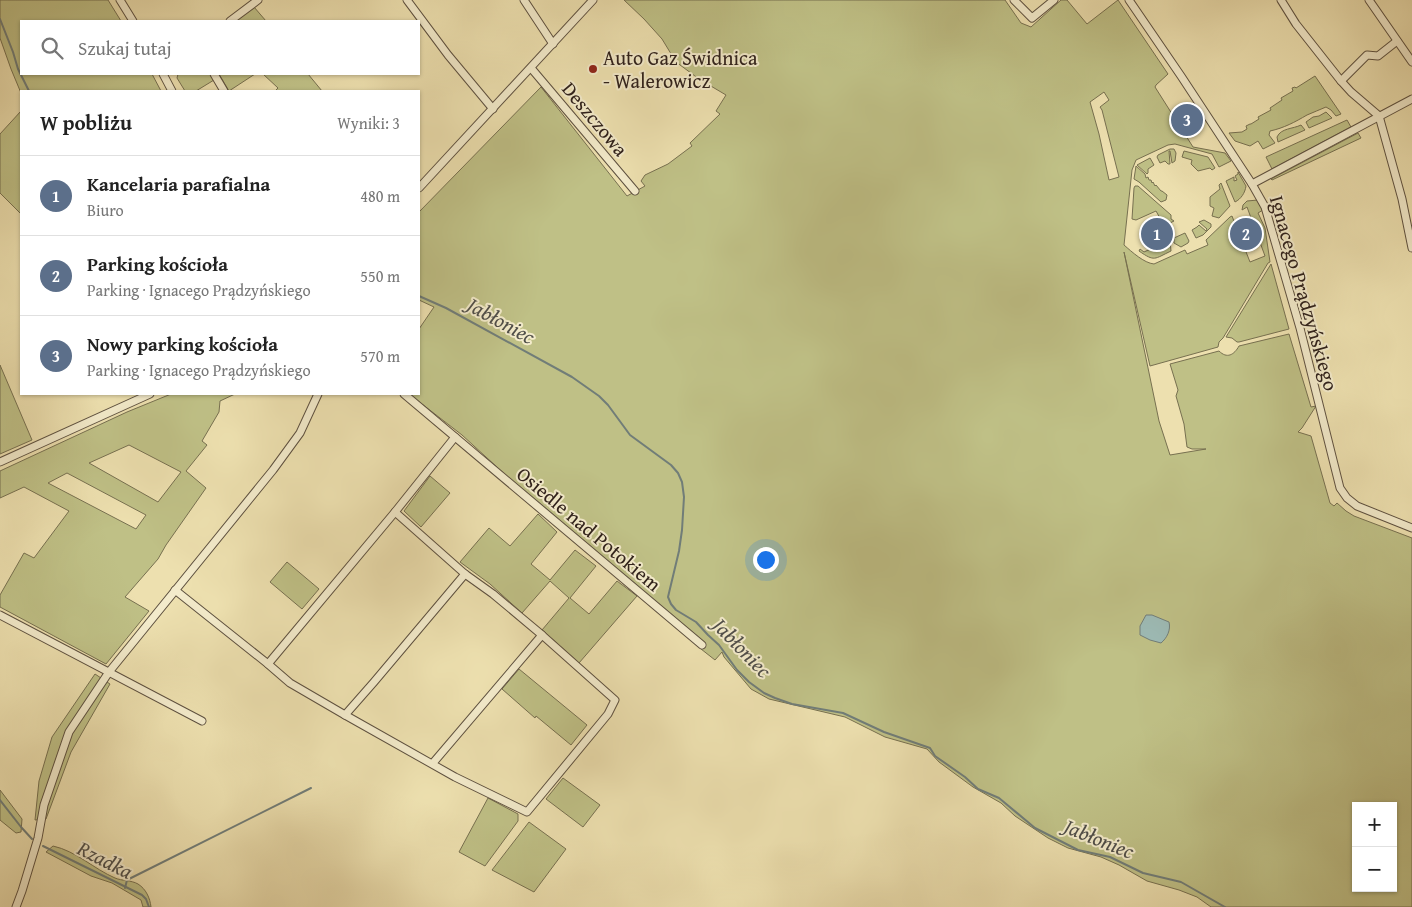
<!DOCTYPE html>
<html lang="pl">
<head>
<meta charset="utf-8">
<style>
  :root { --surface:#fff; --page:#f2f2f2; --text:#222; --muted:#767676; --line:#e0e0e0; --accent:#ea580c }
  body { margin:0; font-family:"Gentium Book Plus",serif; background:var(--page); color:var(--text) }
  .controls { position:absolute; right:15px; bottom:15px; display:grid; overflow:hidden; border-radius:0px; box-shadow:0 1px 4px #0004 }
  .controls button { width:45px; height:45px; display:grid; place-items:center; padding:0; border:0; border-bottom:1px solid var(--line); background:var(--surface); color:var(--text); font:25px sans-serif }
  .you { position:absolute; left:765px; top:559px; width:18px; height:18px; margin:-12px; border:4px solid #fff; border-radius:50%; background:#1a73e8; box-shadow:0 0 0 8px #1a73e833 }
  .badge { display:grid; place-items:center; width:32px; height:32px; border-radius:50%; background:var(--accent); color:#fff; font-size:16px; font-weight:700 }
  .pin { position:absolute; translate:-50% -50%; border:2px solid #fff; box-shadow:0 1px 5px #0006 }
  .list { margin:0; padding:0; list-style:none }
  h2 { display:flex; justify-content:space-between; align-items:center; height:65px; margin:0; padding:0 20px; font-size:21px }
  h2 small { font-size:16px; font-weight:400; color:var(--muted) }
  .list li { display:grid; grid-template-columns:32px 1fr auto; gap:15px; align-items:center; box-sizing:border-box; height:80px; padding:0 20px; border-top:1px solid var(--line) }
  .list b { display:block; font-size:19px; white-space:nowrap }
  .list p { margin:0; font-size:16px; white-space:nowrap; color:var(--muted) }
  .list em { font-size:16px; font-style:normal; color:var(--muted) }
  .icon { flex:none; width:28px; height:28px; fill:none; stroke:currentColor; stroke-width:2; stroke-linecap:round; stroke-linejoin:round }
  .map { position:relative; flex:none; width:1412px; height:907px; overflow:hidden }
  .search { position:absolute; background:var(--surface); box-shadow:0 1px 4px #0004; left:20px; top:20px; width:400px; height:55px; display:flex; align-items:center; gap:12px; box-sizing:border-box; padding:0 18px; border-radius:0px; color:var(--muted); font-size:19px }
  .panel { position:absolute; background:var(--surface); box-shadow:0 1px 4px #0004; left:20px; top:90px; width:400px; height:305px; border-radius:0px }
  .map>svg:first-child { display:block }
</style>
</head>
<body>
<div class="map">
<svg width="1412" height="907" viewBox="0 0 1412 907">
  <rect width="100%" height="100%" fill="#ede0af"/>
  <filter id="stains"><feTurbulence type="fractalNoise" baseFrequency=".004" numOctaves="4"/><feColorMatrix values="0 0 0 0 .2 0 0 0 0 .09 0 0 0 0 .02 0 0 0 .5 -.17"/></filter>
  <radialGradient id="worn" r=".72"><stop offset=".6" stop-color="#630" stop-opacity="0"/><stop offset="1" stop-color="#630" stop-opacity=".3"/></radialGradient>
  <g fill="#bfc086" stroke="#777050" fill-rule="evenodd">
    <polygon points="0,0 108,0 121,21 21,21 21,74 152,74 161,91 21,91 21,93 11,69 0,38"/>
    <path d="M 624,0 L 1005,0 L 1021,23 L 1031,27 L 1061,0 L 1067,0 L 1087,24 L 1118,0 L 1168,74 L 1156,85 L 1155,87 L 1193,147 L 1225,153 L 1231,161 L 1219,167 L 1212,154 L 1175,144 L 1168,145 L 1136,160 L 1132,170 L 1124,245 C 1132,252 1144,263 1154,264 L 1185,250 L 1187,254 L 1208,245 L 1206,240 L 1230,217 L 1232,216 L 1250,262 L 1265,256 L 1247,207 L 1242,210 L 1243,205 L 1247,201 L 1258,200 L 1263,210 L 1258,213 L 1265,228 L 1270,262 L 1268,263 L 1223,338 L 1219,342 L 1218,347 L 1150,366 L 1124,252 L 1159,421 L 1170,455 L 1206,449 L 1192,449 L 1187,447 L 1184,424 L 1176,396 L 1178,390 L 1170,364 L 1219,351 C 1227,359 1234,355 1239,346 L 1289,334 L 1311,407 L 1316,406 L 1302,428 L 1298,432 L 1311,436 L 1330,503 L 1334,506 L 1337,503 L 1346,511 L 1354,516 L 1412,538 L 1412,907 L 1211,907 L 1197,897 L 1179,890 L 1147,881 L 1119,865 L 1101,857 L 1068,848 L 1048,838 L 1015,816 L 1001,803 L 973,787 L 939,762 L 927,749 L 885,737 L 845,717 L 769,699 L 751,689 L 724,657 L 722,652 L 715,660 L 701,649 L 705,644 L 522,490 L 462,435 L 409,394 L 419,394 L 419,329 L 434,307 L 419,300 L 419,212 L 541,87 L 627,196 L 645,186 L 641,181 L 645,175 L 668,164 L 692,146 L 690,143 L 720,114 L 716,111 L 726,95 L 699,79 L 676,62 L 662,39 L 644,19 ZM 1104,92 L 1109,100 L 1100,107 L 1102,110 L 1119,177 L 1109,180 L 1099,134 L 1090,102 ZM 1356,806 L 1393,806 L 1393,888 L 1356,888 Z"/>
    <polygon points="254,7 266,21 236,21"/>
    <polygon points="178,74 210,74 214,80 196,91 185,91 177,78"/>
    <polygon points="219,74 255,74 229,91"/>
    <polygon points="263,74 308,74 322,91 275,91 278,88"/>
    <path d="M 1315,76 L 1341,114 L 1336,116 L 1331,110 L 1326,107 C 1320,110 1313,112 1307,115 C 1295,122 1284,128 1270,131 L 1269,135 L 1275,143 L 1263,149 L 1258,141 L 1250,146 L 1235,141 L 1229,133 L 1242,132 L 1247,129 L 1246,126 L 1250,124 L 1251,124 L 1259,119 L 1258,117 L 1271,110 L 1270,108 L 1282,100 L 1281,98 L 1293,91 L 1292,88 L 1295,87 L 1296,88 Z"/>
    <polygon points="21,111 21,214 0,193 0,134"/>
    <polygon points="1326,112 1332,118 1309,128 1306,122 1313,117 1319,116"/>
    <polygon points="1347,120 1351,127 1272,169 1266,157"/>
    <path d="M 1301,125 L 1305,130 L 1278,142 L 1277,137 C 1281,128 1293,129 1301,125 Z"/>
    <polygon points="1358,133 1361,138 1272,180 1271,179"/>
    <polygon points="1170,149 1174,149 1176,153 1175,161 1172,163 1170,151 1169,151 1170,164 1168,164 1165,161 1160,163 1157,157 1158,155"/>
    <polygon points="1184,151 1208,157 1215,168 1212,170 1210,168 1198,171 1191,164 1192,160 1182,157"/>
    <polygon points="1150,158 1154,165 1148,169 1148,173 1147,174 1137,165"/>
    <polygon points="1136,166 1145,174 1146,178 1148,177 1149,180 1151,180 1152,183 1153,182 1155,186 1156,185 1161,191 1162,191 1167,195 1166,200 1161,202 1139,182 1134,179"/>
    <path d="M 1238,172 L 1246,186 C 1245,193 1241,199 1235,202 L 1226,181 L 1234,177 L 1234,181 L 1237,180 L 1235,176 L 1238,174 Z"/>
    <polygon points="1221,183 1230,206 1219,218 1212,216 1214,208 1210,206 1210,197 1220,189 1219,185"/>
    <polygon points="1135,186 1138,186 1171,215 1171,219 1174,221 1168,224 1169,226 1165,227 1156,211 1136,220 1132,219 1134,188"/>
    <polygon points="1204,220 1211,224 1211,227 1203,235 1196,238 1192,230 1197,227 1199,225 1206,231 1207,229 1199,222"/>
    <polygon points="1185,233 1189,241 1188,243 1181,247 1174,243 1174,238"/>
    <path d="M 1170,240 L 1171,251 C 1154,259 1155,262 1139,251 L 1140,249 L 1144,252 Z"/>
    <polygon points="1271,264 1289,329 1239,342 1237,342 1232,338 1226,337"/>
    <polygon points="0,365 32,440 0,454"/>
    <path d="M 171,394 L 235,394 L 220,401 L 219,412 L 202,441 L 207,445 L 186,471 L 206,488 L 166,545 L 158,559 L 125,597 L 149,611 L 106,664 L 0,607 L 0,595 L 24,553 L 34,558 L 69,511 L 24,487 L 0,498 L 0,471 L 127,412 ZM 129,445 L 181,472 L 158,502 L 89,463 ZM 67,473 L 146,515 L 136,529 L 48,483 Z"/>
    <polygon points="430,476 450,493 421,527 404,511"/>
    <polygon points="538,514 557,532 531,564 550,580 575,550 596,566 570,598 589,614 617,581 637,596 579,663 542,630 569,598 550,581 522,613 490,584 460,562 489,528 510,546"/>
    <polygon points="287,562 319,589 302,609 270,582"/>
    <polygon points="519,669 587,725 571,745 536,716 535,718 502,689"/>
    <polygon points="95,674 110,684 71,752 46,819 35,820 39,781 52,737"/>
    <polygon points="563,778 600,805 583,827 546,799"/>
    <polygon points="0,790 22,819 21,832 16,833 0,820"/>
    <polygon points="488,798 518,814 518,821 485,866 459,852"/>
    <polygon points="529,822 566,849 534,892 492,870"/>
    <path d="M 53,846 C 76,851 94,869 115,878 C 122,881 131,880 138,884 C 146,889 150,898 151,907 L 143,907 L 141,900 L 112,883 L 91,876 L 46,852 Z"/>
  </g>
  <path fill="#9dbbb6" stroke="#717d78" d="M 1146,615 L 1152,615 L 1169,622 C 1171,630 1167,638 1161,643 L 1150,640 L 1140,635 L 1140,626 Z"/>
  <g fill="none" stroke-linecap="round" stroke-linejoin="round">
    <g stroke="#717d78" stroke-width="2">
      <polyline points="0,19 13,52 18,69 29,91"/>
      <polyline points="419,296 446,308 572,377 599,396 608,405 630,435 671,465 678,473 682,482 684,497 682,530 679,551 668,597 671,604 676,610 696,622 708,635 719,645 737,670 749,682 764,693 775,698 792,704 843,713 884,732 930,748 935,756 965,777 978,789 999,798 1035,828 1078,850 1110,857 1143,873 1181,882 1225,907"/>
      <polyline points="0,800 21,827 32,839"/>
      <polyline points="43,846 142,895 146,899 149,907"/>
      <polyline points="125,888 127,880 311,788"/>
    </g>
    <g stroke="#5e5140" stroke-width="9">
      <g id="minor">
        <polyline points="120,0 133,21"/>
        <polyline points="407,0 448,55 493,109"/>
        <polyline points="524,0 553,44"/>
        <polyline points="1014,0 1032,18 1054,0"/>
        <polyline points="1129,0 1181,76 1252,184 1265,207 1300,328 1340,488 1347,498 1357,506 1412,528"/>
        <polyline points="1281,0 1296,24 1341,81 1351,92 1379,116 1402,199 1412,248"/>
        <polyline points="1369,0 1412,62"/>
        <polyline points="230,21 258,0"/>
        <polyline points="531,68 635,191"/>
        <polyline points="163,74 172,91"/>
        <polyline points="214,74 224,91"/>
        <polyline points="1341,81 1367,55 1378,56 1397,41"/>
        <polyline points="1252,184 1412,99"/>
        <polyline points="419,188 593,0"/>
        <polyline points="404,394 702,645"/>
        <polyline points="455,437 395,512 268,664 290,683 345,715 455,777 527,812 608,714 615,700 542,635"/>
        <polyline points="0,462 150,394"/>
        <polyline points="395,512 465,574 493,594 542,635 433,763"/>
        <polyline points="175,590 268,664"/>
        <polyline points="0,615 202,721"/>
        <polyline points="345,715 374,682 465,574"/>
        <polyline points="16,907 22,891 38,838 44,805 69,732 109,672 273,470 300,433 318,394"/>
      </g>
    </g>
    <use href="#minor" stroke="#f3ebcb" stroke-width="7"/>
  </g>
  <circle fill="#8f2418" stroke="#f3ebcb" stroke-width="2" cx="593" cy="69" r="5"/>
  <g text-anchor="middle" stroke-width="4" stroke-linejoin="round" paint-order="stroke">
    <g font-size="20" fill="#2f211b" stroke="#f3ebcb" text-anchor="start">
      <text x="603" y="65">Auto Gaz Świdnica<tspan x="603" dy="23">- Walerowicz</tspan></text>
    </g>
    <g font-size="20" fill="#2f211b" stroke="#f3ebcb">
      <text transform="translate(595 119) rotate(50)" y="7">Deszczowa</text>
      <text transform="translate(1304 293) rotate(74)" y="7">Ignacego Prądzyńskiego</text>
      <text transform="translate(589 529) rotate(40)" y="7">Osiedle nad Potokiem</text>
    </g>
    <g font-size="21" font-style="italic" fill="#504f4a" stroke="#f3ebcb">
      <text transform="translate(501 321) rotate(29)" y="7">Jabłoniec</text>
      <text transform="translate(742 648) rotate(46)" y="7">Jabłoniec</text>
      <text transform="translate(1099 839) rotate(22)" y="7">Jabłoniec</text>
      <text transform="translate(105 860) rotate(27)" y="7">Rzadka</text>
    </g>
  </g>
  <rect width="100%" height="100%" filter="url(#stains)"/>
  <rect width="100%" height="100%" fill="url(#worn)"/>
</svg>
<div class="controls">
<button>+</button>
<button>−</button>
</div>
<div class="you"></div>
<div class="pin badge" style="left:1157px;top:234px;background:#5c6f8a">1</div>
<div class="pin badge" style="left:1246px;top:234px;background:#5c6f8a">2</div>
<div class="pin badge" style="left:1187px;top:120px;background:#5c6f8a">3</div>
<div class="search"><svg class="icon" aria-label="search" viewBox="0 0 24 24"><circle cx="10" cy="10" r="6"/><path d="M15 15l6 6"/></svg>Szukaj tutaj</div>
<section class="panel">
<h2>W pobliżu<small>Wyniki: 3</small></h2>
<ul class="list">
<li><span class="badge" style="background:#5c6f8a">1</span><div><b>Kancelaria parafialna</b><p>Biuro</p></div><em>480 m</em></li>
<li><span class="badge" style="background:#5c6f8a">2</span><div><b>Parking kościoła</b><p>Parking · Ignacego Prądzyńskiego</p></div><em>550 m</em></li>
<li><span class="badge" style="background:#5c6f8a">3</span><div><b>Nowy parking kościoła</b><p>Parking · Ignacego Prądzyńskiego</p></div><em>570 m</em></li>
</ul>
</section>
</div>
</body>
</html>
